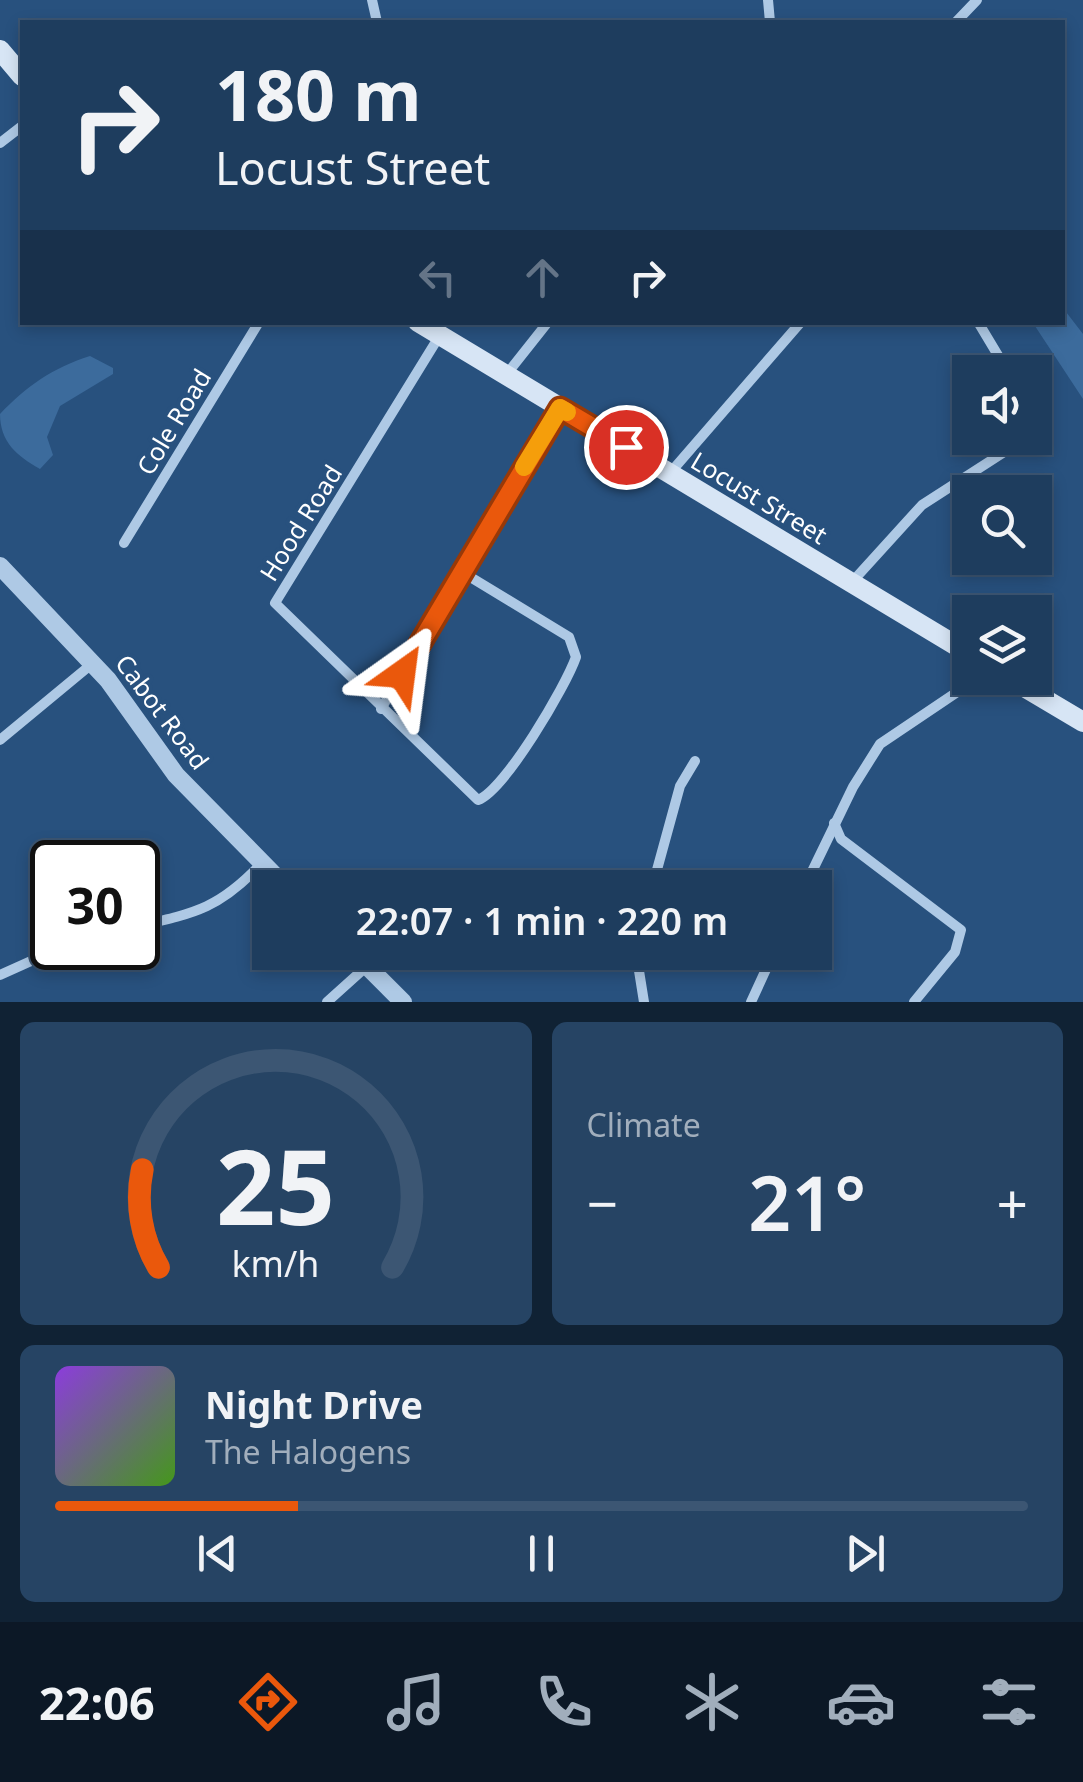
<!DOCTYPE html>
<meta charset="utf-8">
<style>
body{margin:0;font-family:"Noto Sans",sans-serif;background:#264464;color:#f1f3f6;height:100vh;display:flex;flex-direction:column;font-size:38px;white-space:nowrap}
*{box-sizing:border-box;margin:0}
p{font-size:32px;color:#a1aebc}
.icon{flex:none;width:55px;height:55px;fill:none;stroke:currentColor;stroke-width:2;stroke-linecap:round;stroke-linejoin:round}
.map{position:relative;height:1002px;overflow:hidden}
.panel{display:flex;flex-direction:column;gap:20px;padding:20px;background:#102234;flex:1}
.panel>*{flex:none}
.guide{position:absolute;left:20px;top:20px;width:1045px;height:305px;border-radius:0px;box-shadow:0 5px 15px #0003,0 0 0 2px #3c5673;background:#1e3d5e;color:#f1f3f6;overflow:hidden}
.fabs{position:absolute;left:952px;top:355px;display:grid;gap:20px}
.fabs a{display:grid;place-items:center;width:100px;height:100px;border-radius:0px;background:#1e3d5e;box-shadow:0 5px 15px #0003,0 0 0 2px #3c5673;font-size:50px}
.speed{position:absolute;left:30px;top:840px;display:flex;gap:20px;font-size:50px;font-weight:700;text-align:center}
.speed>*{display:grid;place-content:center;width:130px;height:130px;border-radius:50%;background:#1e3d5e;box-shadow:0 5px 15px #0003,0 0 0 2px #3c5673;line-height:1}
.speed .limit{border:5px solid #111;border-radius:15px;background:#fff;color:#111}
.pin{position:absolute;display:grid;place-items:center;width:85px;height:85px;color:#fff;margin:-42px;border:5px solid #fff;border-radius:50%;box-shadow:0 2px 10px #0007}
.me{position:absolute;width:110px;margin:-55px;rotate:31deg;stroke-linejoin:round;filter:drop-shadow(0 0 8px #0008)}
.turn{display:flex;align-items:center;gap:35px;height:210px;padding:0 30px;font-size:45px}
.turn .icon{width:130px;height:130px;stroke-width:2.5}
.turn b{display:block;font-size:70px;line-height:85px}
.lanes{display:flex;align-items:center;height:95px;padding:0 30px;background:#0003;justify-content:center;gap:50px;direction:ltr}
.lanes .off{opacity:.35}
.big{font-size:75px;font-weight:600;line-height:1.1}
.panel .card{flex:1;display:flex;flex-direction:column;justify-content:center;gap:15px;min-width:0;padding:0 35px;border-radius:15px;background:#264464}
.panel .dial{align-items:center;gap:0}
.dial svg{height:260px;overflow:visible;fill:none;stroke:#3c5673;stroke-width:7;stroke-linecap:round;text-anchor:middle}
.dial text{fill:#f1f3f6;stroke:none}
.song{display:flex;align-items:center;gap:30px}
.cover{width:120px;height:120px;border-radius:15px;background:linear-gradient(135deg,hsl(270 70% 55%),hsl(100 70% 35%))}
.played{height:10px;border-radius:5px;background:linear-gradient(90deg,#ea580c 25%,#3c5673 25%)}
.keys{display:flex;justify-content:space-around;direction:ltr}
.heat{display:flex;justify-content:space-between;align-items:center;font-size:55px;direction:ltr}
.panel .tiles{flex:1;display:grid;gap:20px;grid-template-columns:1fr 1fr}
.card:last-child{grid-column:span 2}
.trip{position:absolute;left:252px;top:870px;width:580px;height:100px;border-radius:0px;background:#1e3d5e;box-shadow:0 5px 15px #0003,0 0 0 2px #3c5673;font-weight:600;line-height:100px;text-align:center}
.menu{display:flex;height:160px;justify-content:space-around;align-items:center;background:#0c1826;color:#a1aebc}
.menu .icon{width:70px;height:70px}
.menu .on{color:#ea580c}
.menu b{font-size:45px;color:#f1f3f6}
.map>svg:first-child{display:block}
.green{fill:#3c6b9c}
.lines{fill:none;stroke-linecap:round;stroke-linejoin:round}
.minor{stroke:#aec9e5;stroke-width:10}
.tertiary{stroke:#aec9e5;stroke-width:18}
.secondary{stroke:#d7e5f5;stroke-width:20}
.route-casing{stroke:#983908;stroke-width:25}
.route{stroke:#ea580c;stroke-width:18}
.slow{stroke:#f59e0b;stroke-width:18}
.labels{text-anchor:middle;stroke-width:8;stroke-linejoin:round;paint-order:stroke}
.street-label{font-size:25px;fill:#fff;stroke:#28517e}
</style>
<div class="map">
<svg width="1083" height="1002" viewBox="0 0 1083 1002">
<rect width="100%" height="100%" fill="#28517e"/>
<g class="green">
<path d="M1063,308L1083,334V399L1033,323L1062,322Z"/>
<path d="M90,356L113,368V374L60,406L47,437L53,455L40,469C17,456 0,442 0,414C27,386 52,368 90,356Z"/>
</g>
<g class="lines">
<g class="minor">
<path d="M372,0L377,22"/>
<path d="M768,0L770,22"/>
<path d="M956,22L977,0"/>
<path d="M0,143L22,126"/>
<path d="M978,322L1008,372"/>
<path d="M440,335L275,603L478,800C505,790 566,686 576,657L569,637L462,572"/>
<path d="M506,375L548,322"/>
<path d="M670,473L801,322"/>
<path d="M124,543L259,322"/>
<path d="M852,582L922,505L1026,438"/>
<path d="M381,709L560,408"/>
<path d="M0,740L93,663"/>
<path d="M834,823L841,839L961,930L955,952L914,1002"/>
<path d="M652,888L680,786L695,761"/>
<path d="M804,888L853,787L880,744L978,678"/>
<path d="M138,926C196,913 220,908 262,863"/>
<path d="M636,952L644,1002"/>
<path d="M0,975L60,948"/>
<path d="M327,1002L367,966"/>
<path d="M751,1002L774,952"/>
</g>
<g class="tertiary">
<path d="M0,566L108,680L176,775L287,888"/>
<path d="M353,952L403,1002"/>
</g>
<g class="secondary">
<path d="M0,50L22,76"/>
<path d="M418,322L970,654"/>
<path d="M1009,678L1083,722"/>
</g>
</g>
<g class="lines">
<defs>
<path id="route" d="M402,674L560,408L626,447"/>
</defs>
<use href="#route" class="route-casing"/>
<use href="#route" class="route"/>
<path class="slow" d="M524,467L560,408L567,412"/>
</g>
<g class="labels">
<g class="street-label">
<text transform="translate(174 422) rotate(-59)" y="9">Cole Road</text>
<text transform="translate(759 498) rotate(31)" y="9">Locust Street</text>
<text transform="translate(301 523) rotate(-58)" y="9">Hood Road</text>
<text transform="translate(162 712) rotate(53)" y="9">Cabot Road</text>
</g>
</g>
</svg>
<div class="fabs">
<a><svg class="icon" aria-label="sound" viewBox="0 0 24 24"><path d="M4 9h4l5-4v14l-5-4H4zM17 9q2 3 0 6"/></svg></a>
<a><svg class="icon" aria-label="search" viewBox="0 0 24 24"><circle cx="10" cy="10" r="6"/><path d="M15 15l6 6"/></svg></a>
<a><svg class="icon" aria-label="layers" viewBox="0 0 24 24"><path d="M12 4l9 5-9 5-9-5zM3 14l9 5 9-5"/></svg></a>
</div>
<div class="speed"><div class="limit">30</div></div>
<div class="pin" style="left:626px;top:447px;background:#d93025"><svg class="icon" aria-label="arrive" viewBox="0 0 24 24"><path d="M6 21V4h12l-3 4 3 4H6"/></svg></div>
<svg class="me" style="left:402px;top:674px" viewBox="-20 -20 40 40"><path d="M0-17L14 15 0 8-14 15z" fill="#ea580c" stroke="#fff" stroke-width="4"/></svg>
<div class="trip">22:07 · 1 min · 220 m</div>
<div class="guide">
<div class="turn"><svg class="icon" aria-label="right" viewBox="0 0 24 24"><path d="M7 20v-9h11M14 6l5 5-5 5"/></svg><div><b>180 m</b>Locust Street</div></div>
<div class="lanes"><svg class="icon off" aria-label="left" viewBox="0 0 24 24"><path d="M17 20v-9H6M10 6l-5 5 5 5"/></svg><svg class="icon off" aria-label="ahead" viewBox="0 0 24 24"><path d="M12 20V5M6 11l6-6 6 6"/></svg><svg class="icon" aria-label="right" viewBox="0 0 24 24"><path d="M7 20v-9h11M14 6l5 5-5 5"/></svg></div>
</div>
</div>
<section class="panel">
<div class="tiles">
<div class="card dial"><svg viewBox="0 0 100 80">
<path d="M14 69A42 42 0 1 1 86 69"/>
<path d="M14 69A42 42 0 0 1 9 39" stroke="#ea580c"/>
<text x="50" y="56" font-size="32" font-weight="700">25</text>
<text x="50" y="72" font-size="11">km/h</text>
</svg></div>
<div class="card"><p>Climate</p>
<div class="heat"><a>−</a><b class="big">21°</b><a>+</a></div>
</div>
<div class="card">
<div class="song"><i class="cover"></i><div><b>Night Drive</b><p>The Halogens</p></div></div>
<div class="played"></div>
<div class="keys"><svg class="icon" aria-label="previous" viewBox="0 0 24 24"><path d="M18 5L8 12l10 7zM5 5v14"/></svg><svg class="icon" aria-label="pause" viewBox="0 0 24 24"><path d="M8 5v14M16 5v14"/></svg><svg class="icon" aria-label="next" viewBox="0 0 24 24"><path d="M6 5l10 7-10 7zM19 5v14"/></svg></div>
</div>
</div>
</section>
<nav class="menu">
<b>22:06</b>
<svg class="icon on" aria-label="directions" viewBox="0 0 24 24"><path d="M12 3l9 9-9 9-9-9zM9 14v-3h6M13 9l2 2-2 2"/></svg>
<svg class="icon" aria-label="music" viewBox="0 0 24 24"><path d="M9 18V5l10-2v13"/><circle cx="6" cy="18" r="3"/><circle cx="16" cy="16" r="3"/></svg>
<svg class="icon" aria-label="phone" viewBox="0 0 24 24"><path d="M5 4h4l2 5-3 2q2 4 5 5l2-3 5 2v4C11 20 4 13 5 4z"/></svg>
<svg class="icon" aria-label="climate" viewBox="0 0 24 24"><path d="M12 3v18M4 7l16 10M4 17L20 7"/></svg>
<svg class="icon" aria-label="car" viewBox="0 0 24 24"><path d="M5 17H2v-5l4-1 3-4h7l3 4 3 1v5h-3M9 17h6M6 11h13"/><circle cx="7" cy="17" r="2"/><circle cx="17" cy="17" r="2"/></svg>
<svg class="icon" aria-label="filters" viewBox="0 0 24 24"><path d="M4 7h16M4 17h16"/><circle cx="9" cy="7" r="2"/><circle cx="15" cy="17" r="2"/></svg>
</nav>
